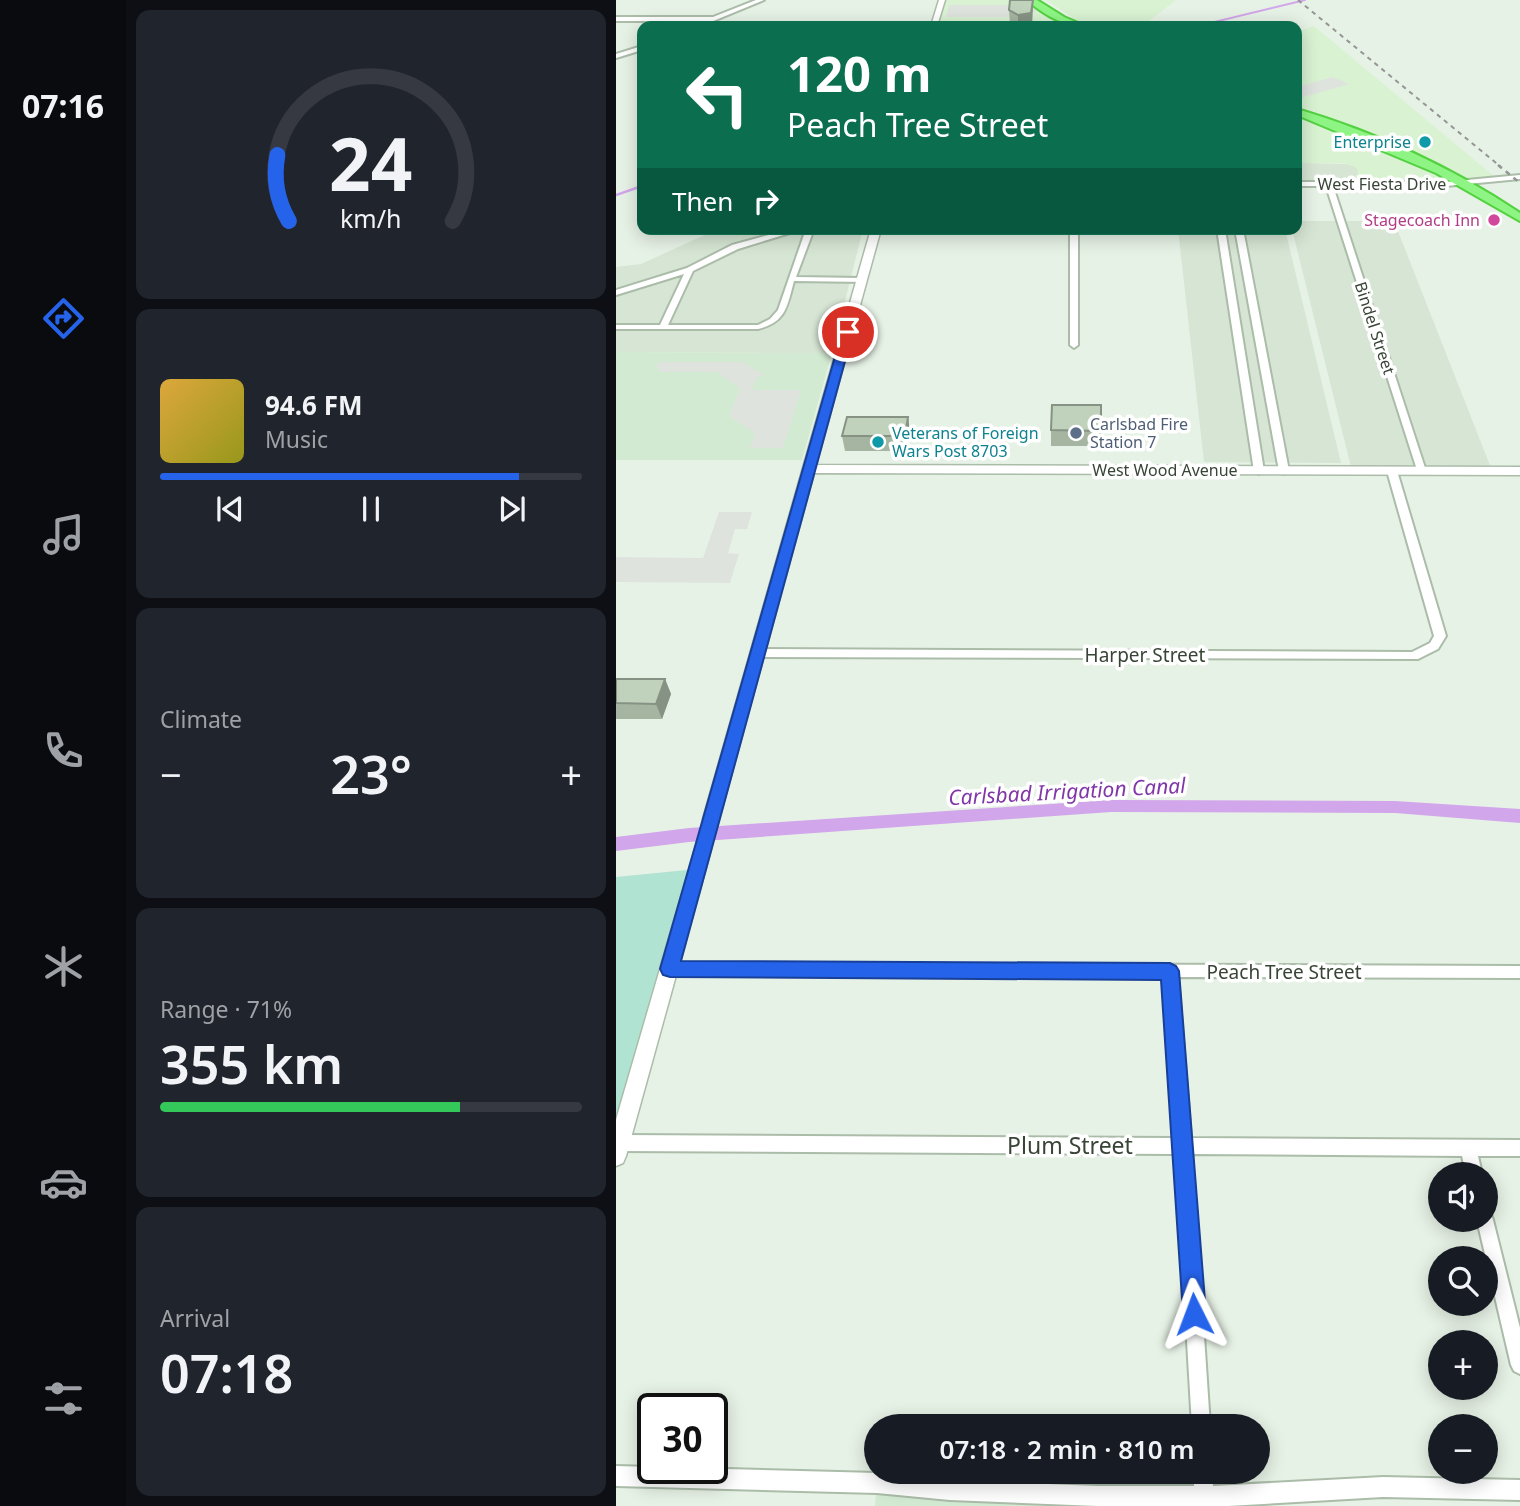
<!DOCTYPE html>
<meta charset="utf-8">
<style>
body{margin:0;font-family:"Noto Sans",sans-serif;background:#20242c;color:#f1f3f6;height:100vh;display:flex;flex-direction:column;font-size:26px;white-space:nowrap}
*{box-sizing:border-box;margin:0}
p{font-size:23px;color:#9ea1a6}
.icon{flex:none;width:38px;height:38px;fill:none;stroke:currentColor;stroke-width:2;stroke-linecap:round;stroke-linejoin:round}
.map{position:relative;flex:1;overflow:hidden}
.drawer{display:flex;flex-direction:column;gap:10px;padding:10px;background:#0d0f14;width:490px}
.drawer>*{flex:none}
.banner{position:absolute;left:21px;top:21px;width:665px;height:214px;border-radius:14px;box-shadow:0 4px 18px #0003;background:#0b6e4f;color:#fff;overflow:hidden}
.buttons{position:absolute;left:812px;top:1162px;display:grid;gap:14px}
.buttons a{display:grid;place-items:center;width:70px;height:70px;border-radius:50%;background:#171b24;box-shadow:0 4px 18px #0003;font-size:35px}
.speed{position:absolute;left:21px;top:1393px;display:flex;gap:14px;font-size:35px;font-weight:700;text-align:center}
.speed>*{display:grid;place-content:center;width:91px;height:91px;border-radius:50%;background:#171b24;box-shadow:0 4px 18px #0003;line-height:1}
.speed .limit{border:4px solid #111;border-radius:10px;background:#fff;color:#111}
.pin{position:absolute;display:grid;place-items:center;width:60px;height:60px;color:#fff;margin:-30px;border:4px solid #fff;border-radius:50%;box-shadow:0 2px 7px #0007}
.me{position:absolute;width:77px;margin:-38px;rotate:357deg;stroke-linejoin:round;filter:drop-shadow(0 0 5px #0008)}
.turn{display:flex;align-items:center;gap:24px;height:147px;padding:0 35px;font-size:32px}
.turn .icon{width:91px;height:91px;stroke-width:2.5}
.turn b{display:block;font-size:49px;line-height:60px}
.then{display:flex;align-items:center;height:66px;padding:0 35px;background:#0003;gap:14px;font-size:26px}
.big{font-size:52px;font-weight:600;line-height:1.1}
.drawer .card{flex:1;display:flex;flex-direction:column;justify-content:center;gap:10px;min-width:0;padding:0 24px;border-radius:14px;background:#20242c}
.drawer .dial{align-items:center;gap:0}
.dial svg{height:182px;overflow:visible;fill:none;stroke:#363941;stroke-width:7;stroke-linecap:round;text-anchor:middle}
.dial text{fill:#f1f3f6;stroke:none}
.song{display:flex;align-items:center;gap:21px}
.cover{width:84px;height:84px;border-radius:10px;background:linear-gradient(135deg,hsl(40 70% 55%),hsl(60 70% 35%))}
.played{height:7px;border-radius:4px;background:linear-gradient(90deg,#2563eb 85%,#363941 85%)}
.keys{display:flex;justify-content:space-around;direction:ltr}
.heat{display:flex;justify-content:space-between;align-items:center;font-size:38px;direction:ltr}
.charge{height:10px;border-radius:5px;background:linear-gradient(90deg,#34c759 71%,#363941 0)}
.trip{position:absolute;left:248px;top:1414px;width:406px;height:70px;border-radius:35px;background:#171b24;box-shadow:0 4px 18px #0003;font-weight:600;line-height:70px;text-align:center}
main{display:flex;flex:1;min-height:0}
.dock{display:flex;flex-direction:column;width:126px;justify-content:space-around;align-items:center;background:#090b0e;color:#9ea1a6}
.dock .icon{width:49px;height:49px}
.dock .current{color:#2563eb}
.dock b{font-size:32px;color:#f1f3f6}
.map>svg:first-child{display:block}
.residential{fill:#d6e5d4}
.commercial{fill:#d8f2d2}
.education{fill:#d2ead1}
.green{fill:#b1e3d3}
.parking{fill:#dfe3de}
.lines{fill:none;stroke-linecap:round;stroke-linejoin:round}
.stream-far1{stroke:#d2a6ea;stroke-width:2}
.stream{stroke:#d2a6ea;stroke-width:2.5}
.canal{fill:#d2a6ea;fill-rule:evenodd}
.minor-casing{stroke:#abbca9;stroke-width:4}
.tertiary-casing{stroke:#abbca9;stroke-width:3}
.trunk-casing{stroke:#53d140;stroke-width:4}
.minor{fill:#fff;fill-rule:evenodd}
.tertiary{fill:#fff;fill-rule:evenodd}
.trunk{fill:#8ef584;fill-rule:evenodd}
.rail-far1{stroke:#959595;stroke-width:2;stroke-dasharray:4.5 4.5;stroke-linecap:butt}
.rail{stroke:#959595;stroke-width:2.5;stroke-dasharray:5 5;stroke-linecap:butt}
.wall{fill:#a5b5a2}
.shaded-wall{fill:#869384}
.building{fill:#c0d2bc;stroke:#869384;stroke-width:2}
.route{fill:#2563eb;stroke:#184099;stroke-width:2}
.culture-dot{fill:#0f9aa8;stroke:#fff;stroke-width:2.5}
.hotel-dot{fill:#d1479c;stroke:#fff;stroke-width:2.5}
.service-dot{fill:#5c6f8a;stroke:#fff;stroke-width:2.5}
.labels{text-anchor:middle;stroke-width:7;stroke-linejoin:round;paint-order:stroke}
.far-culture-label{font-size:16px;fill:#0d838f;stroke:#fff;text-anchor:end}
.far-street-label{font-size:16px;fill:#384436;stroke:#fff}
.far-hotel-label{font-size:16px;fill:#b23c85;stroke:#fff;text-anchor:end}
.far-service-label{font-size:16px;fill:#4e5e75;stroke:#fff;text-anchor:start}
.street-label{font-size:19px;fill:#384436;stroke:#fff}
.water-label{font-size:21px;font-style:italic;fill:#8137a7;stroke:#fff}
.near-street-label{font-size:23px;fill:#384436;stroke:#fff}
</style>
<main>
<nav class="dock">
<b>07:16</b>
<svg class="icon current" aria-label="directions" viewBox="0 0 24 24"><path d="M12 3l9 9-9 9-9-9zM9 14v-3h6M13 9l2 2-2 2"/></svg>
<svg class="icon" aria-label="music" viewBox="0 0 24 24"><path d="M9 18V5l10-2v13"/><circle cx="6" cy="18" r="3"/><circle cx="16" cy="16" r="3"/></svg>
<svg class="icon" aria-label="phone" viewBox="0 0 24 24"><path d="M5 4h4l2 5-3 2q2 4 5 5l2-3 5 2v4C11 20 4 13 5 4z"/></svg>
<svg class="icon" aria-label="climate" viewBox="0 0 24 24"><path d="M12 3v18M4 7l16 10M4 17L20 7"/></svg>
<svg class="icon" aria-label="car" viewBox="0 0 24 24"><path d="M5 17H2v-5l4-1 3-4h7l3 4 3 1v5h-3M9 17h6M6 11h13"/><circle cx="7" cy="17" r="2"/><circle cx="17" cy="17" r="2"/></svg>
<svg class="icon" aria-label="filters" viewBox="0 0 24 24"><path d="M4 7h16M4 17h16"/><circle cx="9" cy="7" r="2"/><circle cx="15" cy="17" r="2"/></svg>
</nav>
<section class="drawer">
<div class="card dial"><svg viewBox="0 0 100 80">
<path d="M14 69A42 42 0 1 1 86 69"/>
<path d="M14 69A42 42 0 0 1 9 40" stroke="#2563eb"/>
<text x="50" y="56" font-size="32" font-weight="700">24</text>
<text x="50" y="72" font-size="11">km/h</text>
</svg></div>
<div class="card">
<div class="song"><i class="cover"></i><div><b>94.6 FM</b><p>Music</p></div></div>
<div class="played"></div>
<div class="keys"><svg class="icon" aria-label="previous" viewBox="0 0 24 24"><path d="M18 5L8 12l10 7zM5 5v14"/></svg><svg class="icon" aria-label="pause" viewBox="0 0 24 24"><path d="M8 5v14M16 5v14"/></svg><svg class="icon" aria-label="next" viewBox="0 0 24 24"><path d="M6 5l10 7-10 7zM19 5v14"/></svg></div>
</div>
<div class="card"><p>Climate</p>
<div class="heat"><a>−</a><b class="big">23°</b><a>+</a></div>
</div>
<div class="card"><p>Range · 71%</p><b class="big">355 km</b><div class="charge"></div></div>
<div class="card"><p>Arrival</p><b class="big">07:18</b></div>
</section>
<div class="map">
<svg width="904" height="1506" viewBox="0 0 904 1506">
<rect width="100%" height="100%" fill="#e7f2e6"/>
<g class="residential">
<path d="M681,163L733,164L741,168L743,174L725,184H681Z"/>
<path d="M681,221H778L875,468L735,467L676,229H681Z"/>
<path d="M102,229H247L216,353L0,352V267L25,264Z"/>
<path d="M562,229H669L725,463L588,462Z"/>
</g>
<g class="commercial">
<path d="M326,0H415L445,19L457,21L456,17L430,0H560L529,24L519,26H318Z"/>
<path d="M698,26L880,178L851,183L725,184L742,174L741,168L728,163H681V32Z"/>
</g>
<g class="education">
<path d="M0,352L216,353L186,460H0Z"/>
<path d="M261,1483L589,1506H259Z"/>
</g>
<path class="green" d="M81,869L0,1133V877Z"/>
<g class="parking">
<path d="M333,5H412L413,9H420L419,12H394L393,17H330Z"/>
<path d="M717,77L733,84L681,99V87Z"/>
<path d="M43,362H127L148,375L140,378L136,390H185L167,448H134L139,433L113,416L124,388L101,372H42L44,368H40Z"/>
<path d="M103,512H136L131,529H119L112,553L123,554L114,583L0,582V557L87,558Z"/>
</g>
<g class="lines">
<path class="stream-far1" d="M582,26L689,0"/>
<path class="stream" d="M0,195L26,186"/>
<path class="canal" d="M495,800L779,801L904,809V823L779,813L495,812L73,842L0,851V837L73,828Z"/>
<defs>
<g id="minor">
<path d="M140,0H148L90,24L87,22L89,21H0V17H97Z"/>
<path d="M26,46V50L0,58V54Z"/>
<path d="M904,175V179L830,186H717L810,471L808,473H802L710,186H681V182H830Z"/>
<path d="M175,229H187L122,249L77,271L52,325H142L154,319L162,310L190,229H198L180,277L246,278H249V282L178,281C171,307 170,322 142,329H0V325H44L68,274L0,295V290L71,268L116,245Z"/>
<path d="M454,229H462V345L458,348L454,345Z"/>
<path d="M601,229H609L648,471L643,474L638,471Z"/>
<path d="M619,229H627L673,471L668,474L663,471Z"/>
<path d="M776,468L781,471L830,636L822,649L802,659L143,657L137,653L143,649L796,652L814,643L818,636L771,471Z"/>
<path d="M95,814L100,815L101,819L94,849L92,853L87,854L82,853L80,849L89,819L90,815Z"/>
<path d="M54,963L904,966V978L562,977L575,1138L904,1140V1156H862L866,1174H850L846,1156L576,1154L594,1426H576L560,1154L4,1151L0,1149V1137L4,1135L559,1138L547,977L54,975L49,973L47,969L49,965Z"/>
<path d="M870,1212L875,1214L877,1220L904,1328V1374L898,1371L895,1365L861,1220H870Z"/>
<path d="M0,1466L261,1473L334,1480L482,1486H578V1472H596L597,1486L767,1477L904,1480V1500L767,1497L612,1506H482L334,1500L261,1493L0,1486Z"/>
</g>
<g id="tertiary">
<path d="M323,0H329L321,26H315Z"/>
<path d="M255,229H265L200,465L904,467V475L198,473L103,819L101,824H89L87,819Z"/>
<path d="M87,842L93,844L95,849L10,1156L7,1163L0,1166V1120L79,849L81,844Z"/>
</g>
<g id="trunk">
<path d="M411,0H421L448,17L469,26C448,27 427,14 411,0Z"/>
<path d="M681,109C759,132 837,168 904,213V221L820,173L681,115Z"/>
</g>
</defs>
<use href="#minor" class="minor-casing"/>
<use href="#tertiary" class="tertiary-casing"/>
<use href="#trunk" class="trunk-casing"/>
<use href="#minor" class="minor"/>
<use href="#tertiary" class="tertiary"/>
<use href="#trunk" class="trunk"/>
<path class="rail-far1" d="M682,0L885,167"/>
<path class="rail" d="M882,165L904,183"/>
</g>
<g class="wall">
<path d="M417,0L416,26H395L394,25L393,10Z"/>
<path d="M292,417L294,432L291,451H229L226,436Z"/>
<path d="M435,430L485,431V446H435Z"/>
<path d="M0,679H49L55,694L46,719H0Z"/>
</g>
<g class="shaded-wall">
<path d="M417,0L416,26H402V15Z"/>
<path d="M292,417L294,432L291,451L289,436Z"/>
<path d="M49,679L55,694L46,719L40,704Z"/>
</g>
<g class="building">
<path d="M394,0H417L415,13L402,15L393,10Z"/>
<path d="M436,405H485V431L435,430Z"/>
<path d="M231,417H292L289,436H226Z"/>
<path d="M0,679H49L40,704L0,703Z"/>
</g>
<path class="route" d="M232,329L237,332L65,961L554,963L560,966L563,971L590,1314L586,1322L578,1326L570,1322L567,1314L545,980L54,977L47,975L44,969L226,332Z"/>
<g class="culture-dot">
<circle cx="809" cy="142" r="7"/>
<circle cx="262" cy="442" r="7"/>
</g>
<circle class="hotel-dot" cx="878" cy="220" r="7"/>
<circle class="service-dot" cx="460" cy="433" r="7"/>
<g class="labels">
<g class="far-culture-label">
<text x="795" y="148">Enterprise</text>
<text x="276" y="439" text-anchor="start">Veterans of Foreign<tspan x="276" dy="18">Wars Post 8703</tspan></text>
</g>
<g class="far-street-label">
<text x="766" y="190">West Fiesta Drive</text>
<text transform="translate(759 328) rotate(72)" y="6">Bindel Street</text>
<text x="549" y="476">West Wood Avenue</text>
</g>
<g class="far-hotel-label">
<text x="864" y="226">Stagecoach Inn</text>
</g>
<g class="far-service-label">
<text x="474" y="430">Carlsbad Fire<tspan x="474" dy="18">Station 7</tspan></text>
</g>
<g class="street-label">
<text x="529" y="662">Harper Street</text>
<text x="668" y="979">Peach Tree Street</text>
</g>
<g class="water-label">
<text transform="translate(451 792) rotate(-3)" y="7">Carlsbad Irrigation Canal</text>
</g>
<g class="near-street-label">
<text x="454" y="1154">Plum Street</text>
</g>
</g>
</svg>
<div class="buttons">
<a><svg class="icon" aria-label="sound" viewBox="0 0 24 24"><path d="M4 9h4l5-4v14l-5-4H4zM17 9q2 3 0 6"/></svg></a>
<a><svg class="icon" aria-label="search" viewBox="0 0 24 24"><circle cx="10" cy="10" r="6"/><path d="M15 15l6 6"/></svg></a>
<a>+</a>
<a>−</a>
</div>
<div class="speed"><div class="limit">30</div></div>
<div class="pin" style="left:232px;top:332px;background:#d93025"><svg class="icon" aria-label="arrive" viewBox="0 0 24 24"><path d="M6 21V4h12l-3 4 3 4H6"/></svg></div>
<svg class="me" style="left:578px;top:1314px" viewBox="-20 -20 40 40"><path d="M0-17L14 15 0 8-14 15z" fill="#2563eb" stroke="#fff" stroke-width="4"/></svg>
<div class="trip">07:18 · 2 min · 810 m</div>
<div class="banner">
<div class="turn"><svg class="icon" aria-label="left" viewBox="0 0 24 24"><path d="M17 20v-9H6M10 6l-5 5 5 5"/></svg><div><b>120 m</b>Peach Tree Street</div></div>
<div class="then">Then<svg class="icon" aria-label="right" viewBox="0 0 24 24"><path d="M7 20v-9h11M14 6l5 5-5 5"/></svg></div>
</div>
</div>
</main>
